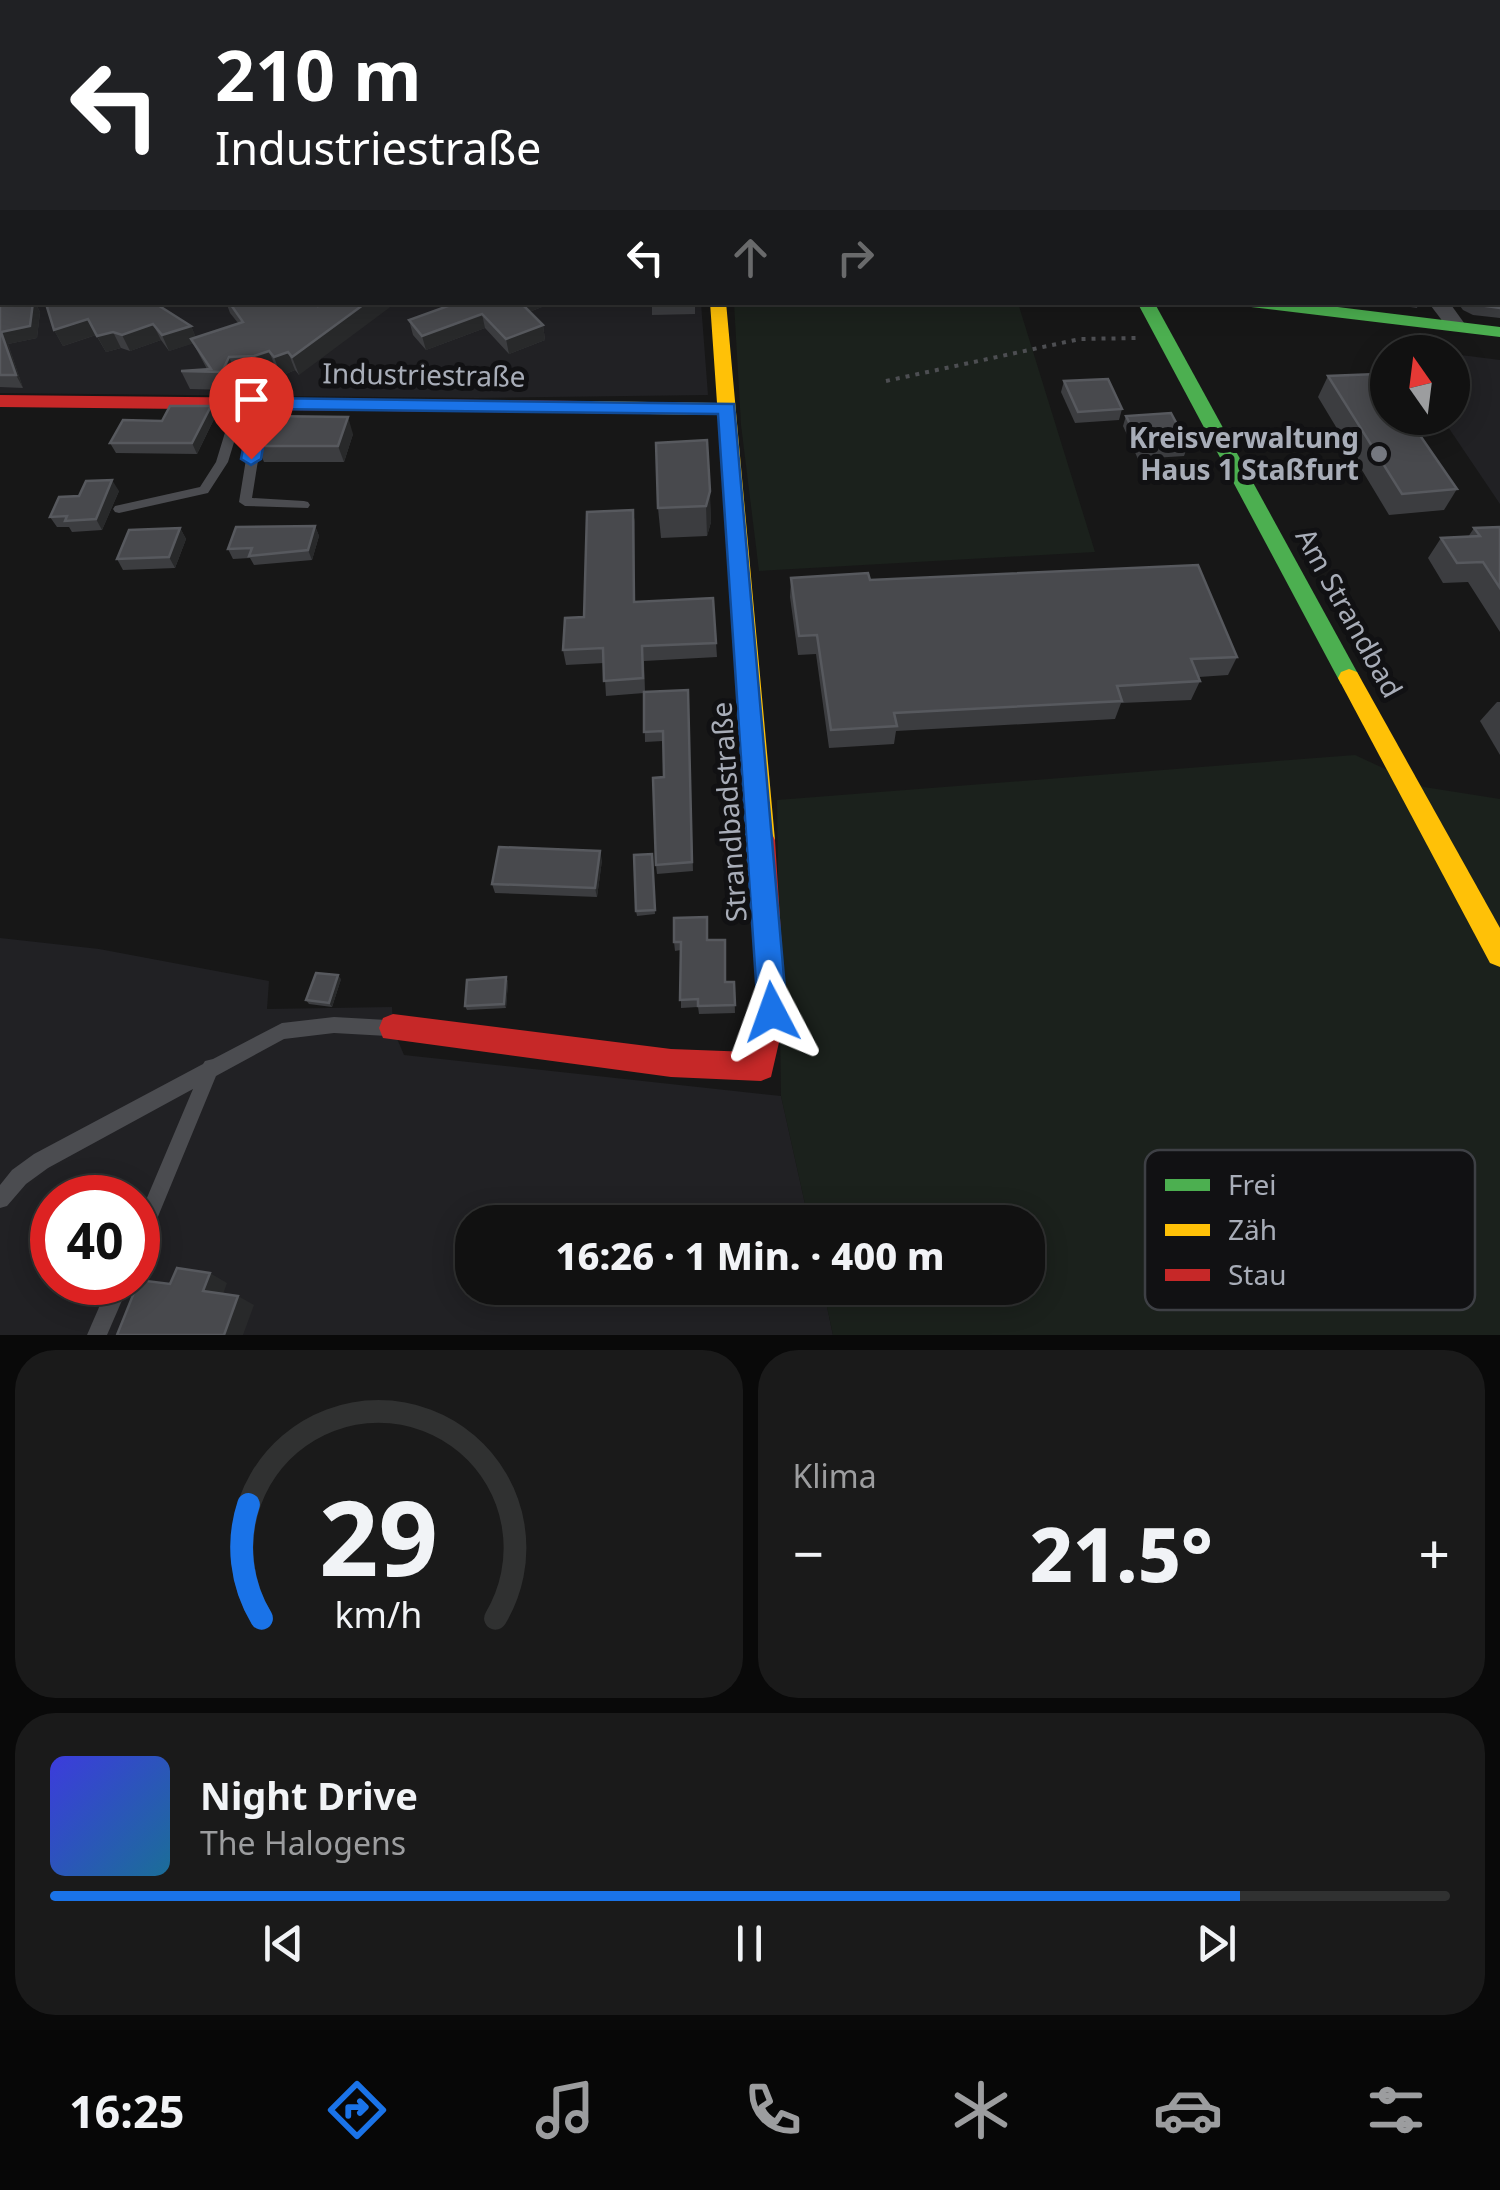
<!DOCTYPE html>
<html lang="de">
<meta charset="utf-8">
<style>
body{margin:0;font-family:"Noto Sans",sans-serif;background:#1a1a1a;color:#f1f3f6;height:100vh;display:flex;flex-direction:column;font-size:38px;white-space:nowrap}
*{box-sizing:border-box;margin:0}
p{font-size:32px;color:#9c9d9f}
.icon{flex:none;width:55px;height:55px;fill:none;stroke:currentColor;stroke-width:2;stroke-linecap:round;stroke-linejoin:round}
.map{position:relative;height:1335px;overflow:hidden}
.side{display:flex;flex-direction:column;gap:15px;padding:15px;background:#090909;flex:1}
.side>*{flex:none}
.guide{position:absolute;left:0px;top:0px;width:1500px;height:305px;box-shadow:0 5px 25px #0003,0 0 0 2px #303131;background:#202124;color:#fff;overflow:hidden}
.needle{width:65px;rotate:346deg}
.buttons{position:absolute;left:1370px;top:335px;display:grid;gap:20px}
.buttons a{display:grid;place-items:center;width:100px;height:100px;border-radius:50%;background:#111;box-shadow:0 5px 25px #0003,0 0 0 2px #303131;font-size:50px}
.speed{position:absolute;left:30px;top:1175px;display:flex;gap:20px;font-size:50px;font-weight:700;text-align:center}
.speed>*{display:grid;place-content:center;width:130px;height:130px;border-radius:50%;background:#111;box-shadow:0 5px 25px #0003,0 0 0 2px #303131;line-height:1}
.speed .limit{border:15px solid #d22;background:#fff;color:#111}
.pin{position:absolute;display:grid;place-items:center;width:85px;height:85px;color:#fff;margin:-102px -42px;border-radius:50% 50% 50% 0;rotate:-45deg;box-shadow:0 0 10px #0007}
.pin .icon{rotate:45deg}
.me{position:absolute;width:110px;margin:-55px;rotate:356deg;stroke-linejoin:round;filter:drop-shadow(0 0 8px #0008)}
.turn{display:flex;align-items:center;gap:35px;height:210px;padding:0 50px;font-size:45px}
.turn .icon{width:130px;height:130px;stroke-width:2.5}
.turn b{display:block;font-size:70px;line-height:85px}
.lanes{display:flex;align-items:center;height:95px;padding:0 50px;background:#0003;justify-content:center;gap:50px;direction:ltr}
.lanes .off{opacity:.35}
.big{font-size:75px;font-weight:800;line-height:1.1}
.side .widget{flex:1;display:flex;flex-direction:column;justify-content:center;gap:15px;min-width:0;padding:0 35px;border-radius:40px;background:#1a1a1a}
.side .dial{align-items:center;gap:0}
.dial svg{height:260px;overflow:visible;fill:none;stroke:#303131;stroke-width:7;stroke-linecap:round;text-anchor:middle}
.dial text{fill:#f1f3f6;stroke:none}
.song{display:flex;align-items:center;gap:30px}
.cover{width:120px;height:120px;border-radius:15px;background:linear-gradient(135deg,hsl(240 70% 55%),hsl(200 70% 35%))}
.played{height:10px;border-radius:5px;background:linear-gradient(90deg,#1a73e8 85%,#303131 85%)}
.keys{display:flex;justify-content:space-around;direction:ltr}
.heat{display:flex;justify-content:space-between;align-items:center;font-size:55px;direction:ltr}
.side .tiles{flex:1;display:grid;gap:15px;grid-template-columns:1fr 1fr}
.widget:last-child{grid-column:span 2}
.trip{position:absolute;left:455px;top:1205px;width:590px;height:100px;border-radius:40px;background:#111;box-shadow:0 5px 25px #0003,0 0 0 2px #303131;font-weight:800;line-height:100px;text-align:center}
.tab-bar{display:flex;height:160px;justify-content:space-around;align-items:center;background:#070707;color:#9c9d9f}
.tab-bar .icon{width:70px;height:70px}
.tab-bar .on{color:#1a73e8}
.tab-bar b{font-size:45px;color:#f1f3f6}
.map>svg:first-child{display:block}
.built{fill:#212124;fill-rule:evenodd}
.green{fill:#1b211c}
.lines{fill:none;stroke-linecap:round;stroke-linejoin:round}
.path{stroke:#4d4e52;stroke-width:4;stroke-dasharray:4 6;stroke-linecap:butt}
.lane{fill:#4b4c50;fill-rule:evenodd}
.street{fill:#4b4c50;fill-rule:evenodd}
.fast{fill:#4caf50;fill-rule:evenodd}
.slow{fill:#ffc107;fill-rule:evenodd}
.jam{fill:#c62828;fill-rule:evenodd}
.wall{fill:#3c3d40}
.shaded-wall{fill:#28292a}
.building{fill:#48494d;stroke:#57595e;stroke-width:2.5}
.route{fill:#1a73e8;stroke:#114b97;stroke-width:2.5}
.poi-dot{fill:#757880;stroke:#111113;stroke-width:4}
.labels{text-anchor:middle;stroke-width:10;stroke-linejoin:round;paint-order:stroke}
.street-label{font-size:28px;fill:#a8adb8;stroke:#111113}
.poi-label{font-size:28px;font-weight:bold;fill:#a8adb8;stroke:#111113;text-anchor:end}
.key{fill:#111113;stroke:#3e4045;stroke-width:2.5}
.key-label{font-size:28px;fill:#a8adb8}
</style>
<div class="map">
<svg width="1500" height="1335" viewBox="0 0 1500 1335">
<rect width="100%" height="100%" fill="#171717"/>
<g class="built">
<path d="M0,169L2,302L701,303L708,395L477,398L0,393Z"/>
<path d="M1453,354L1500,360V504L1442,418H1452Z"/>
<path d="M0,938L99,949L269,981L267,1009L392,1007L393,1029L404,1055L781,1096L809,1222H472V1288H823L833,1335H0ZM52,1198H138V1282H52Z"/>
</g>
<g class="green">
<path d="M587,0H1035L1037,2H588Z"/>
<path d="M734,303H1018L1095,552L759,571L741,425Z"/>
<path d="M1355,755L1424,787L1500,799V1335H833L823,1288H1028V1222H809L781,1096L777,800Z"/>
</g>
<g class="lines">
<path class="path" d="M886,381L1080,339L1137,338"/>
<g class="lane">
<rect x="0" y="108" width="2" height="5"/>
<path d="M240,399L246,403L228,462L208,493L119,513L115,512L113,509L115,506L200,487L216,462L234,403Z"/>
<path d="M261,400L267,404L252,498L304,501L308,502L310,505L308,508L245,506L239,502L255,404Z"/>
<path d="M334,1017L387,1020L393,1022L396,1028L393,1034L387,1036L334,1033L284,1039L216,1076L145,1248L138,1250V1219L193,1089L48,1168L26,1184L7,1206L0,1208V1185L12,1170L34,1154L203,1064L205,1061L213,1059L282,1023Z"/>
<path d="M110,1282H130L107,1335H87Z"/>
</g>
<g class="street">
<path d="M1198,0H1213L1214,2H1200Z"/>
<path d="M1428,302H1449L1467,327L1464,331H1450Z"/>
</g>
<g class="fast">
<path d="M558,0H570L572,2H560Z"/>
<rect x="0" y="156" width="2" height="8"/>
<path d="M1137,302H1154L1357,672L1360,678L1357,684H1341Z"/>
<path d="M1243,302H1297L1500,327V337L1251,307Z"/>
</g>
<g class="slow">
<path d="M710,302H726L775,840L771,848L762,851L753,848L749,840L718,415L580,413L571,407L580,401L717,403Z"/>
<path d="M1349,669L1357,672L1500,928V967L1490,963L1338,678L1341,672Z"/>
</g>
<g class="jam">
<path d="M0,395L580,401L589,407L580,413L0,407Z"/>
<path d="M762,829L771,832L775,840L786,1012L771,1077L761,1081L671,1077L383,1038L379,1028L383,1018L393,1014L671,1049L750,1052L758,1012L749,840L753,832Z"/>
</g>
</g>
<g class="wall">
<path d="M0,0H200L199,2H2V37L0,40Z"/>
<path d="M260,0H296L295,2H261Z"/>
<path d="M1099,0H1203L1205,2H1101Z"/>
<path d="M1498,87L1500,116V162L1498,160Z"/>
<path d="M1500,242V318L1473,315L1463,310L1457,302H1498Z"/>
<path d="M0,245L2,302H35L40,312L37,338L8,344L23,388L0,387Z"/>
<path d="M226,302H315L299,375L295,370L281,376L276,369L261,375H237L230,390L190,389L181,371L207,369L193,343L169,351L161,340L130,351L121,348L106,352L96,335L63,346L54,330L191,326L196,338L238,323L230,313Z"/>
<path d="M555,302L529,312L543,325L545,340L509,354L485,328L426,350L413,335L409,320Z"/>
<path d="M652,302H695V314L652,315Z"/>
<path d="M1376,302H1419L1417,308Z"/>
<path d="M1328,376L1457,489L1444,510L1389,515L1318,397Z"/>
<path d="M1064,381L1122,409L1119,420L1075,423L1061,392Z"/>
<path d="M211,406L215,417L197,454L116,453L110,443Z"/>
<path d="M1126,416L1188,445L1184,456L1138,459L1123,426Z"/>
<path d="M353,434L344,462H264L257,446Z"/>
<path d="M707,440L711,522L707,536L661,538L658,508Z"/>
<path d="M119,491L102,530L72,532L69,527H57L50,517L79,496Z"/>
<path d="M633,510L635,525V602L713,598L717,657L644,661L645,692L688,690L693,871L657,874L656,865L664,777L663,741L645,742L644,693L606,696L604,663L566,665L563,650L584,617Z"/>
<path d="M315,526L319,536L312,560L254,565L250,558L233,559L228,549Z"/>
<path d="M1500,527V632L1468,582L1443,583L1428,558L1441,538L1468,537L1474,528Z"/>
<path d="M180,528L186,539L175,568L123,570L117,559Z"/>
<path d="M791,578L870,580L1237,657L1228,675L1199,677L1200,681L1191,700L1121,703L1115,719L896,731L894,744L829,748L816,654L798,655L790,597Z"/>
<path d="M1497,702H1500V755L1480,721Z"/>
<path d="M652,854L655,914L637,916L636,911Z"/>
<path d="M602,860L597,897L495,893L492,884Z"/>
<path d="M708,940L726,982H734L735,1013L699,1014L698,1007L681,1008V950L675,951L674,942Z"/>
<path d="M506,977L508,982L506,1008L467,1010L465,1006Z"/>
<path d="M341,979L332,1007L309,1004L306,1000Z"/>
</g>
<g class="shaded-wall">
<path d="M2,22V37L0,40V25Z"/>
<path d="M0,43L2,48V66L0,69Z"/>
<path d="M26,302H35L40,312L37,338L8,344L23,388L16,375L1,332Z"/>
<path d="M367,302H397L299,375L292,357Z"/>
<path d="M518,302H555L521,315Z"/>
<path d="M482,314L485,328L426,350L422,336Z"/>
<path d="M88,319L96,335L63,346L54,330Z"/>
<path d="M153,324L161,340L130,351L122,335Z"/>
<path d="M543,325L545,340L509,354L506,339Z"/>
<path d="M191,326L198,342L169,351L162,335Z"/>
<path d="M113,332L121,348L106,352L97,336Z"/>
<path d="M269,351L276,369L261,375L254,356Z"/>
<path d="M288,352L295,370L281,376L274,357Z"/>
<path d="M229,357L237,375L230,390L222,372Z"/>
<path d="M211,406L215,417L197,454L192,443Z"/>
<path d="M348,417L353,434L344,462L338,446Z"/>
<path d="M112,480L119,491L102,530L96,519Z"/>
<path d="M710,491L711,522L707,536L706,506Z"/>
<path d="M633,510L635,525V617L634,602Z"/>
<path d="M315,526L319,536L312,560L308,550Z"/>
<path d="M180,528L186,539L175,568L169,557Z"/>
<path d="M600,851L602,860L597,897L595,888Z"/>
<path d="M338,975L341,979L332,1007L329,1003Z"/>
<path d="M506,977L508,982L506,1008L504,1004Z"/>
<path d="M210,1273L227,1283L221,1300L203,1291Z"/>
<path d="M238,1296L254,1305L243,1335H224Z"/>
</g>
<g class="building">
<path d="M0,0H20L18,2H2V22L0,25Z"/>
<path d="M123,0H191L189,2H122Z"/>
<path d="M1115,0H1203L1205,2H1117Z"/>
<path d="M1498,87H1500V148L1498,146Z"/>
<path d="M1498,239L1500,242V308L1479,305L1473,302H1498Z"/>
<path d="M0,245H2V302H33L30,326L1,332L16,375H0Z"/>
<path d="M55,302H153L191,326L162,335L153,324L122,335L113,332L97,336L88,319L54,330L47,307Z"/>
<path d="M229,302H315L318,306L323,302H367L292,357L288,352L274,357L269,351L254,356L229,357L222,372L181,371L211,369L191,339L243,322Z"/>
<path d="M459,302H520L543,325L506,339L482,314L422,336L409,320Z"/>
<path d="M652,302H695V303L652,305Z"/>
<path d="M1377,374L1388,388V418H1408L1457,489L1402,494L1328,376Z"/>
<path d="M1108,379L1122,409L1078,412L1064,381Z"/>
<path d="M170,406H211L192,443H110L123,420L162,421Z"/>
<path d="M1171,413L1188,445L1142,448L1126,416Z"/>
<path d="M264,416L348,417L338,446H257Z"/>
<path d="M707,440L710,491L706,506L658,508L656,443Z"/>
<path d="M112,480L96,519L65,521L67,516L50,517L59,497L79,496L86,481Z"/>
<path d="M633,510L634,602L713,598L716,643L642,646L643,678L604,681L603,648L563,650L565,618L584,617L587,512Z"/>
<path d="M315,526L308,550L249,556L252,548L228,549L236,527Z"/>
<path d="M1500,527V588L1483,562L1457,563L1441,538L1480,536L1474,528Z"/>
<path d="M180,528L169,557L117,559L129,530Z"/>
<path d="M1198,565L1237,657L1191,659L1200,681L1117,686L1122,701L894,713L897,726L831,730L817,635L799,636L791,578L868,573L870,580Z"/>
<path d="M688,690L692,862L656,865L653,778L664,777L663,731L644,732V692Z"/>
<path d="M499,847L600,851L595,888L492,884Z"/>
<path d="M652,854L655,910L636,911L634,855Z"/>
<path d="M707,917V940H725V982H734L735,1005L698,1006V999L680,1000L681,942H674V918Z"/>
<path d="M316,973L338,975L329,1003L306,1000Z"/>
<path d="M506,977L504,1004L465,1006L467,980Z"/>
<path d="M177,1268L210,1273L203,1291L238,1296L224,1335H117L139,1280L170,1284Z"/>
</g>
<path class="route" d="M262,398L734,404L787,1012L783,1022L772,1026L762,1022L758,1012L718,414L270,409L261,459L251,465L241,459L252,404Z"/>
<circle class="poi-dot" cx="1379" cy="454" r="10"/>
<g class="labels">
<g class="street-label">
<text transform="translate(424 375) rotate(1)" y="10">Industriestraße</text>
<text transform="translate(1349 613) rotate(61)" y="10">Am Strandbad</text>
<text transform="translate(729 812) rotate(-94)" y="10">Strandbadstraße</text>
</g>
<g class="poi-label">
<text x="1359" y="448">Kreisverwaltung<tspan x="1359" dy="32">Haus 1 Staßfurt</tspan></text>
</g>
</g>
<rect x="1145" y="1150" width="330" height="160" rx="15" class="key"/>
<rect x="1165" y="1179" width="45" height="12" fill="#4caf50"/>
<rect x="1165" y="1224" width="45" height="12" fill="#ffc107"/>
<rect x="1165" y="1269" width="45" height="12" fill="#c62828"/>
<g class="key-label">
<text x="1228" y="1195">Frei</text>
<text x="1228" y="1240">Zäh</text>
<text x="1228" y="1285">Stau</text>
</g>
</svg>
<div class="buttons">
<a><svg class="needle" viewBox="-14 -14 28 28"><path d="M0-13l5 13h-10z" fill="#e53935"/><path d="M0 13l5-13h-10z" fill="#9c9d9f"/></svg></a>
</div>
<div class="speed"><div class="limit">40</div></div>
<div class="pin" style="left:251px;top:459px;background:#d93025"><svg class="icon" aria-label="arrive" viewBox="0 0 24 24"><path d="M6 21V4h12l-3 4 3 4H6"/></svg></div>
<svg class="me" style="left:772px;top:1012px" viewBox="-20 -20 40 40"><path d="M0-17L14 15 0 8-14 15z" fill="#1a73e8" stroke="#fff" stroke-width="4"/></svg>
<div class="trip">16:26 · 1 Min. · 400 m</div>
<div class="guide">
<div class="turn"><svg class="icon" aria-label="left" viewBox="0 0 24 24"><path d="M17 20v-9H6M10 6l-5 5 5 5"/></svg><div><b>210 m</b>Industriestraße</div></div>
<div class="lanes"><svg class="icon" aria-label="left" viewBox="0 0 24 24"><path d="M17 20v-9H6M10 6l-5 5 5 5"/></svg><svg class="icon off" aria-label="ahead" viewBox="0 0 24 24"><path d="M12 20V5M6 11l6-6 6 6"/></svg><svg class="icon off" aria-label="right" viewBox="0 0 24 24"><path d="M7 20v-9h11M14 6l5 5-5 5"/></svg></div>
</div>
</div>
<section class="side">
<div class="tiles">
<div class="widget dial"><svg viewBox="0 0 100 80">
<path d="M14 69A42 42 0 1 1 86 69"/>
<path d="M14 69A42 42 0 0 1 10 34" stroke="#1a73e8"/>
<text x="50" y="56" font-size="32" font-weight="700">29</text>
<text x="50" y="72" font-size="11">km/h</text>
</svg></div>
<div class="widget"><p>Klima</p>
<div class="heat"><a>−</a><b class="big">21.5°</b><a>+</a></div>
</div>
<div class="widget">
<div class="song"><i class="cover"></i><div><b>Night Drive</b><p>The Halogens</p></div></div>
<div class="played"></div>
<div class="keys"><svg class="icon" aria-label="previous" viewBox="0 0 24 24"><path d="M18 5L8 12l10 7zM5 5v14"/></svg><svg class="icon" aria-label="pause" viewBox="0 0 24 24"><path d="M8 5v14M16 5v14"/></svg><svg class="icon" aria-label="next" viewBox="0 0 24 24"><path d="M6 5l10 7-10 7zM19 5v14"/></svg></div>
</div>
</div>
</section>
<nav class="tab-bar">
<b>16:25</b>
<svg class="icon on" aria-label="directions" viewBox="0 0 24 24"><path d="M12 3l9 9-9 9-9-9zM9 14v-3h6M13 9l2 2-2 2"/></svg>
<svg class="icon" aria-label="music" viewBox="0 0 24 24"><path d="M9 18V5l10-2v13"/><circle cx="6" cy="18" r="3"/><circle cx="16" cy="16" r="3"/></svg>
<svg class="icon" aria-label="phone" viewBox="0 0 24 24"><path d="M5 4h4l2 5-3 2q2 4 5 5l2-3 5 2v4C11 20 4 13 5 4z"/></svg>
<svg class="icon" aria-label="climate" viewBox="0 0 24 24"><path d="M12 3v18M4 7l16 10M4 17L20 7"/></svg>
<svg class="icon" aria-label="car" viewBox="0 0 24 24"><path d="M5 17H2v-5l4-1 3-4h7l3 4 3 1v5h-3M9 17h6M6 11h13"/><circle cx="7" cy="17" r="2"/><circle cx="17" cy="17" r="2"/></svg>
<svg class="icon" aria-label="filters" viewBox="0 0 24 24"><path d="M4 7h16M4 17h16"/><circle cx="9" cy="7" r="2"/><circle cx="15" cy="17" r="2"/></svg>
</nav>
